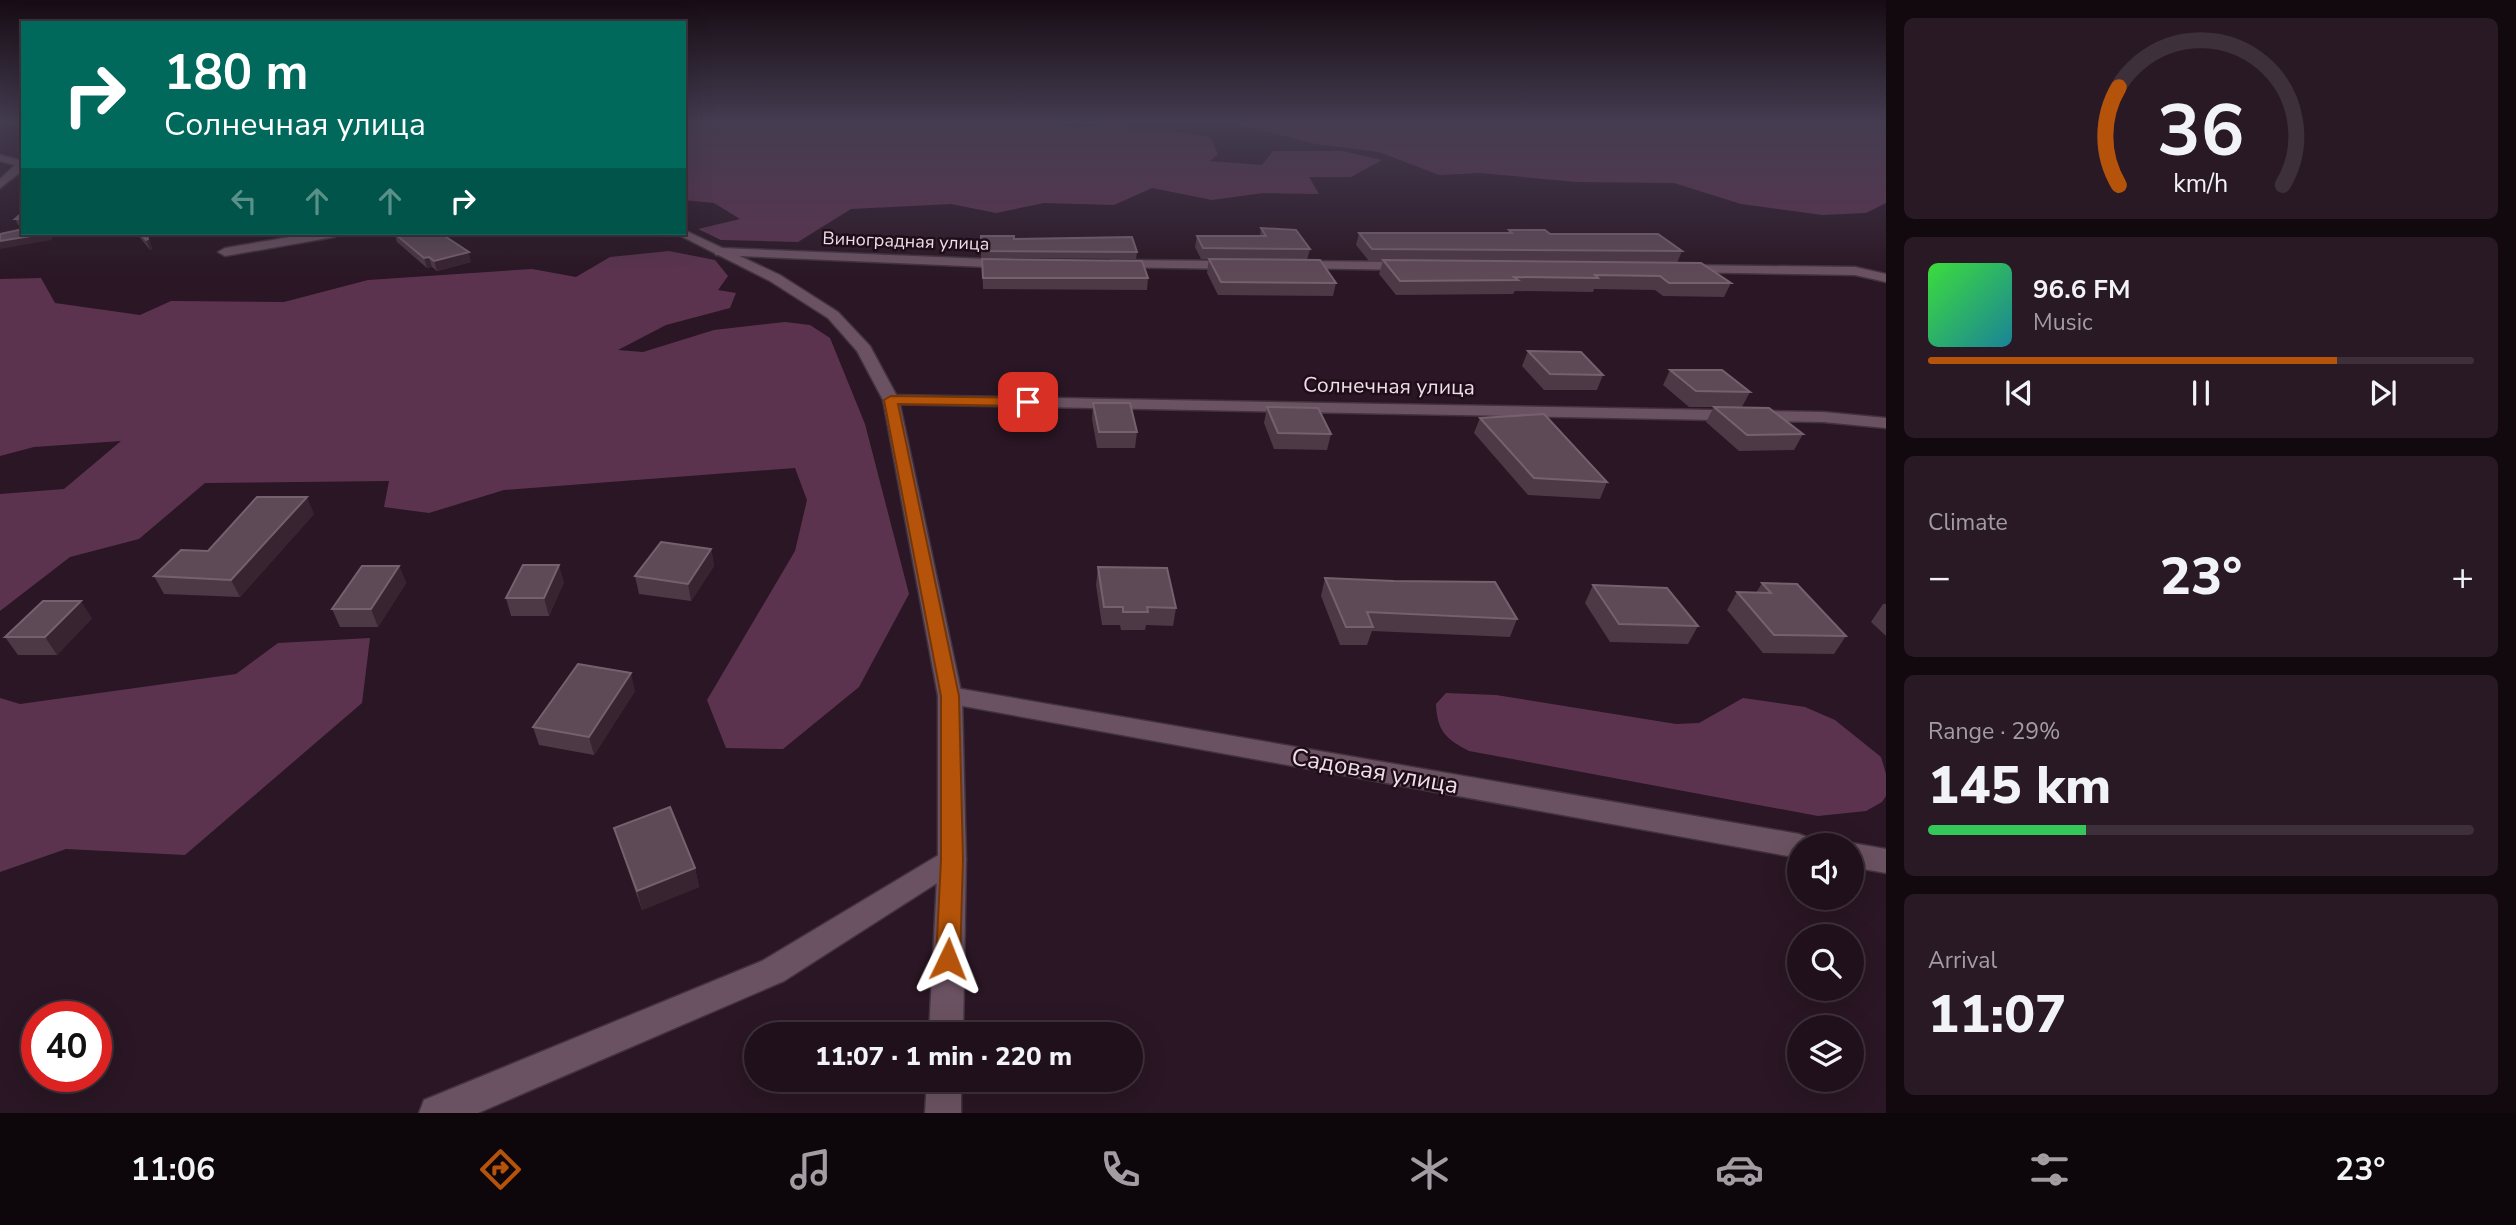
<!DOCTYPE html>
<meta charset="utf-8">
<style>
body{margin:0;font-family:"Nunito Sans",sans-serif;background:#281924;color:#f1f3f6;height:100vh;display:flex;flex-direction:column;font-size:26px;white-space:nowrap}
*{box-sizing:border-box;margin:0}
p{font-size:23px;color:#a29da3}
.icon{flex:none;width:38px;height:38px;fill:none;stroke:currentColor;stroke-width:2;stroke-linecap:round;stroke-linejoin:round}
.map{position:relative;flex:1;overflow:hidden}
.drawer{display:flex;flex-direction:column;gap:18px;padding:18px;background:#12090f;width:630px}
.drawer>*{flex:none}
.top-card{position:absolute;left:21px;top:21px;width:665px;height:214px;border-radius:0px;box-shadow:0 7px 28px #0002,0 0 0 2px #3d303a;background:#00695c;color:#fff;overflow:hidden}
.buttons{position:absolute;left:1787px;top:833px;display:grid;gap:14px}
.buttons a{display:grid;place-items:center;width:77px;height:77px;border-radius:50%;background:#20101b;box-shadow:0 7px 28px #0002,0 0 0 2px #3d303a;font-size:35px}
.speed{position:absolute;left:21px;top:1001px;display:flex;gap:14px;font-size:35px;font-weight:700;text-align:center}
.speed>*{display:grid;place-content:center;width:91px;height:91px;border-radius:50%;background:#20101b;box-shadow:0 7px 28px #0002,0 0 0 2px #3d303a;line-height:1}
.speed .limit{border:10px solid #d22;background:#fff;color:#111}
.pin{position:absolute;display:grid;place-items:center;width:60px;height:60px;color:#fff;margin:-30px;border-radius:14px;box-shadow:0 4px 10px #0006}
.me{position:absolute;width:77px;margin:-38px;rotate:2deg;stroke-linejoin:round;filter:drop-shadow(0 0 5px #0008)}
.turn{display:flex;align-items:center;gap:24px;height:147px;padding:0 28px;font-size:32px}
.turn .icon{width:91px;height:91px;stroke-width:2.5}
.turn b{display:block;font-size:49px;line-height:60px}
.lanes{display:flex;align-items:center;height:66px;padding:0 28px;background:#0003;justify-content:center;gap:35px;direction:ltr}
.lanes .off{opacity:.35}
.big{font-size:52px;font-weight:800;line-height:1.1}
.drawer .card{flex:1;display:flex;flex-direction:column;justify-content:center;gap:10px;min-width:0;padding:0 24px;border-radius:10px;background:#281924}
.drawer .dial{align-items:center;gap:0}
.dial svg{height:182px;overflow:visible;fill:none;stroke:#3d303a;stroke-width:7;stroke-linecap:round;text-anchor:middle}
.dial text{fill:#f1f3f6;stroke:none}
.song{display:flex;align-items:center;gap:21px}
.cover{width:84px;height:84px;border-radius:10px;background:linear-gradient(135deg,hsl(120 70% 55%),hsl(190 70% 35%))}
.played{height:7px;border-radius:4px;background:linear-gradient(90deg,#b45309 75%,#3d303a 75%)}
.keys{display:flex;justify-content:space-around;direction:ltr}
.heat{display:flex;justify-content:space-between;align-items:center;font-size:38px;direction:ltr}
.charge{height:10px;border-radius:5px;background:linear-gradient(90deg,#34c759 29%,#3d303a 0)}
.trip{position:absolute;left:744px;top:1022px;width:399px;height:70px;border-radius:35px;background:#20101b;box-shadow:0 7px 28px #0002,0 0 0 2px #3d303a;font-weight:800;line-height:70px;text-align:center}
.dock{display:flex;height:112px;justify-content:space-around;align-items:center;background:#0d060b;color:#a29da3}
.dock .icon{width:49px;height:49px}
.dock .current{color:#b45309}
.dock b{font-size:32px;color:#f1f3f6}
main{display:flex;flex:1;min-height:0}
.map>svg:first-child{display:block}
.green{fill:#5c334f}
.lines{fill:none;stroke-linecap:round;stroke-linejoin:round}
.minor-casing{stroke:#42333d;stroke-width:3}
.tertiary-casing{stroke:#42333d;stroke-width:3}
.minor{fill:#6b5262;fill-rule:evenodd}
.tertiary{fill:#6b5262;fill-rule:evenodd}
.wall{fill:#4d3846}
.shaded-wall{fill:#382331}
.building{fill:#5e4957;stroke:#75616e;stroke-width:2}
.route{fill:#b45309;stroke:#753606;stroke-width:2}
.labels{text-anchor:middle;stroke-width:5;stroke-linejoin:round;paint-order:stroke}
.far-street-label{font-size:18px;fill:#eddee7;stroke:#200d1a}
.street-label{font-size:21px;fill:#eddee7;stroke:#200d1a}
.near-street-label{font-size:24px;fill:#eddee7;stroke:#200d1a}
</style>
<main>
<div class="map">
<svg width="1886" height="1113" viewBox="0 0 1886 1113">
<rect width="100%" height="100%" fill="#2a1624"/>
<g class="green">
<path d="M684,122H1040L1077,128L1121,122L1135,130H1166L1210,137L1218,154L1210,161L1262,165L1273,151H1343L1382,160L1351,177H1309L1319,194L1263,193L1212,200L1152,188L1114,205L1044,203L996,213L951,204L851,209L798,242L721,240L698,229L740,219L714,203L684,200Z"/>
<path d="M1228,122H1886V203L1866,213L1822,215L1741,204L1674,183L1576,182L1480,173L1439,175L1379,152L1315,144Z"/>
<path d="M669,251L715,260L728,276L718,290L736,293L730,308L666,325L618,350L643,352L714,330L785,322L810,325L830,338L865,424L909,594L859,687L783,749L726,748L707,700L795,551L807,500L795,468L504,490L429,513L384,507L389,481L205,483L139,539L70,557L0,611V494L64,489L121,441L34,447L0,456V279L41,278L55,303L140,315L171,301L284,302L368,280L532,269L576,277L610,257Z"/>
<path d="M370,638L362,703L185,855L66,849L0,872V698L20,704L236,674L278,643Z"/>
<path d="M1446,693L1496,695L1676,724L1699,723L1743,698L1805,707L1835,720L1881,757L1886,774V796L1882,802L1866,811L1818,816L1469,751C1446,739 1437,731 1436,704Z"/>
</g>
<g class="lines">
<defs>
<g id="minor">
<path d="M0,155L23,161V170L0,188V179L15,165L0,161Z"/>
<path d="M314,233H340L334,237L225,256L218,252L225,248Z"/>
<path d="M721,248L1010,260L1017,264L1010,268L716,255L714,252Z"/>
<path d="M1115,260L1237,261L1244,265L1237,269L1110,267V261Z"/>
<path d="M1297,261L1409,262L1416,266L1409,270L1292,268L1290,265Z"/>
<path d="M1682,265L1855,267L1886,274V282L1855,275L1677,272L1675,269Z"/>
<path d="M891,395L1823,412L1886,418V428L1823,422L885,404L883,400L885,396Z"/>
<path d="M950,687L1799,834L1809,838L1813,845H1799V858L941,702L938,696L941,690Z"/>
<path d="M1852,843L1886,849V873L1852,867V845H1846Z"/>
<path d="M952,847L962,851L966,859L962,867L784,981L478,1113H419L424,1100L762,961Z"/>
</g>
<g id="tertiary">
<path d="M684,230L780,275L838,312L870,346L899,400L962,696L966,859L963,1034H929L938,859V696L883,400L857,351L828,318L770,281L675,233H684Z"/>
<path d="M927,1080H961V1113H925Z"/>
</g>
</defs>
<use href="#minor" class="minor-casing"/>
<use href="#tertiary" class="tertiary-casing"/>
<use href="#minor" class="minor"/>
<use href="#tertiary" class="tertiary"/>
</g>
<g class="wall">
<path d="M23,212V225H18L15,219Z"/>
<path d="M1261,228L1310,249L1307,260L1336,283L1333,296L1218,295L1207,273L1209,259H1201L1195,247L1197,236H1260Z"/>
<path d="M1509,230L1682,251L1677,263L1731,283L1724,297L1663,296L1655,290L1594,289L1593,292L1515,291L1513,294L1396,295L1379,274L1383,261H1369L1356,245L1359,233H1508Z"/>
<path d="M136,233H147L152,249L150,250Z"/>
<path d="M394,233L471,262L437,271L432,267L427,268L397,242Z"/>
<path d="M981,236L1137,252L1136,259L981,258Z"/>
<path d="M982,259L1148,278L1147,290L983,289Z"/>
<path d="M1528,351L1603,375L1597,390H1544L1522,366Z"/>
<path d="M1670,370L1750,392L1742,407L1803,434L1794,450L1739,451L1706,422L1714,407H1689L1663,385Z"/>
<path d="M1093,403L1137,432L1135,448H1097L1092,419Z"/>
<path d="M1267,407L1331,434L1327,450L1274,449L1264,423Z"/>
<path d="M1480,418L1607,482L1600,499L1528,495L1474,433Z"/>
<path d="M314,514L240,597L164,594L154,576L208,551Z"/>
<path d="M711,549L714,566L691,601L639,594L635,576Z"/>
<path d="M399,566L406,583L378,627H340L332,609Z"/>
<path d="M1098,567L1176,608L1173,626L1146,625L1145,630H1121L1120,625H1102L1096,585Z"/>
<path d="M1325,578L1517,619L1510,637L1372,631L1367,645H1340L1321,596Z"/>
<path d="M564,582L549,616H511L506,598Z"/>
<path d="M1762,583L1846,636L1834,654L1763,653L1727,610L1737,592L1756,593Z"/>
<path d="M1593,585L1698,626L1688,644L1610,642L1585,603Z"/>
<path d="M1883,604H1886V636L1871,622Z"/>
<path d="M92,618L57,655H18L5,637Z"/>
<path d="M635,691L594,755L539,745L533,727Z"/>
<path d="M614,828L695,868L699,887L642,910L620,847Z"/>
</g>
<g class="shaded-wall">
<path d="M49,233H52V240L0,249V241Z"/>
<path d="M146,233H147L152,249L150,250L146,240Z"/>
<path d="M469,252L471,262L437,271L434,261Z"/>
<path d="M429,257L432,267L427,268L424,258Z"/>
<path d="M307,497L314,514L240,597L231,580Z"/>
<path d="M711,549L714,566L691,601L688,584Z"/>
<path d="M559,565L564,582L549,616L544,598Z"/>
<path d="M399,566L406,583L378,627L371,609Z"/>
<path d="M81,601L92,618L57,655L45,637Z"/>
<path d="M631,673L635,691L594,755L589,737Z"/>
<path d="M695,868L699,887L642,910L637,891Z"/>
</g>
<g class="building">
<path d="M23,212V222L21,219H15Z"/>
<path d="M1261,228L1296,230L1310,249L1203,248L1197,236H1266Z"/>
<path d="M23,229V233H49L0,241V234Z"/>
<path d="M1509,230H1545L1550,234H1658L1682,251L1372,249L1359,233H1512Z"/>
<path d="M140,233H146L148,239L146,240Z"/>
<path d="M394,233H440L469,252L434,261L429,257L424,258Z"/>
<path d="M981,236H1014V239L1132,237L1137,252L981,251Z"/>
<path d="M982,259L1142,261L1148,278H983Z"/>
<path d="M1209,259L1320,260L1336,283L1221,282Z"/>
<path d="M1383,260L1701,263L1731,283H1669L1660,276L1595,275L1598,278L1514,277L1518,280L1400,281Z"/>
<path d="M1528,351L1581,352L1603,375L1550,374Z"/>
<path d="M1670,370H1722L1750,392L1696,391Z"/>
<path d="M1093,403H1130L1137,432H1099Z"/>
<path d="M1267,407L1318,408L1331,434L1278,433Z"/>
<path d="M1714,407L1769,408L1803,434L1747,435Z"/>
<path d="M1544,414L1607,482L1534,478L1480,418Z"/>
<path d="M257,497H307L231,580L154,576L181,550L208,551Z"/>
<path d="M661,542L711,549L688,584L635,576Z"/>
<path d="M523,565H559L544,598H506Z"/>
<path d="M362,566H399L371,609H332Z"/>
<path d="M1098,567L1167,568L1176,608L1147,607L1148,612H1123V607H1104Z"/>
<path d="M1325,578L1394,581L1495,582L1517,619L1367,612L1373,627H1346Z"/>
<path d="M1762,583L1797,584L1846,636L1774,635L1737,592L1771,593Z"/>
<path d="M1593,585L1667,588L1698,626L1619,624Z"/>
<path d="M43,601H81L45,637H5Z"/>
<path d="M578,664L631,673L589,737L533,727Z"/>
<path d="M670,807L695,868L637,891L614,828Z"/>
</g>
<linearGradient id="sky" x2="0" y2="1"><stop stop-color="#170c14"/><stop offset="0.44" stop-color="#443c50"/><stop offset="1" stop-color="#443c50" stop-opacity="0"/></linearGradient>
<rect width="1886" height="278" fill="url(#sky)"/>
<path class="route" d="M891,396L1028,398L1034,402L1028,406L898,404L959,696L963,859L960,959L957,967L948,970L940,967L936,959L941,859V696L884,400Z"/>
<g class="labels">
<g class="far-street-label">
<text transform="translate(906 241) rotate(2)" y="6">Виноградная улица</text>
</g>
<g class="street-label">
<text transform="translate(1389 386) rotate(1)" y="7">Солнечная улица</text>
</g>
<g class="near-street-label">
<text transform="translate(1375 771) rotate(10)" y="8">Садовая улица</text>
</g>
</g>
</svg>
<div class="buttons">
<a><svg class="icon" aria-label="sound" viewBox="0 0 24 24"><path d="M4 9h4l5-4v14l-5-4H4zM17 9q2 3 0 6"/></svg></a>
<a><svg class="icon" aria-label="search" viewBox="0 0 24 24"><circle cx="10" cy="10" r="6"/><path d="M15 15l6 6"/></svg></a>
<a><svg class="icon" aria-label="layers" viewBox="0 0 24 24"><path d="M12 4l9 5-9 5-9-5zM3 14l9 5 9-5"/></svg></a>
</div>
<div class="speed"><div class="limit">40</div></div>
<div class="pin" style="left:1028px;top:402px;background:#d93025"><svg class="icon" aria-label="arrive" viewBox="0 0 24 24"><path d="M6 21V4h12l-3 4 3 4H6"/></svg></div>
<svg class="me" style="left:948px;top:959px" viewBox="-20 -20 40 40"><path d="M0-17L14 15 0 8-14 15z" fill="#b45309" stroke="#fff" stroke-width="4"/></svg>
<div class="trip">11:07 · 1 min · 220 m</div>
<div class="top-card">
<div class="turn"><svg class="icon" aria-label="right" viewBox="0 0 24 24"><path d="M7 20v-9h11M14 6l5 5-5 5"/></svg><div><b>180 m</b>Солнечная улица</div></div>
<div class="lanes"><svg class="icon off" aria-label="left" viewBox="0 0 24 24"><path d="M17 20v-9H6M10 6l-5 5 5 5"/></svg><svg class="icon off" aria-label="ahead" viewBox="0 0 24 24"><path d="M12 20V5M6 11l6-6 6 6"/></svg><svg class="icon off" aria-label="ahead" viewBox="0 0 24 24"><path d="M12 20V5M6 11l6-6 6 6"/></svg><svg class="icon" aria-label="right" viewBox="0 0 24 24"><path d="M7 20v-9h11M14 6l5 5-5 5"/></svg></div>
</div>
</div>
<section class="drawer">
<div class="card dial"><svg viewBox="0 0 100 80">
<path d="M14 69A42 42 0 1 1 86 69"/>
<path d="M14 69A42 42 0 0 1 14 26" stroke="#b45309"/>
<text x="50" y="56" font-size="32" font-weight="700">36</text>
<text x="50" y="72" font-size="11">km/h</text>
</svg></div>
<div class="card">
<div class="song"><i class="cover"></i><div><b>96.6 FM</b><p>Music</p></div></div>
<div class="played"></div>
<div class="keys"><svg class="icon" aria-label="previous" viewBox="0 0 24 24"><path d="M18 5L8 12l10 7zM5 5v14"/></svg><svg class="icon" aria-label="pause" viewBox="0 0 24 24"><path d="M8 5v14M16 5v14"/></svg><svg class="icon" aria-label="next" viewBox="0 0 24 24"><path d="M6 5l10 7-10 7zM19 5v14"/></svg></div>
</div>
<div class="card"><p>Climate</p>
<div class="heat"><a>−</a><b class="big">23°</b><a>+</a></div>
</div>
<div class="card"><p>Range · 29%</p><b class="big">145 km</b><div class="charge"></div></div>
<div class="card"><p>Arrival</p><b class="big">11:07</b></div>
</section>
</main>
<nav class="dock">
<b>11:06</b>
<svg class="icon current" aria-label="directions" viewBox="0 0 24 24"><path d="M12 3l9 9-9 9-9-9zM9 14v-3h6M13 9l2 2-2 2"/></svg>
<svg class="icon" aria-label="music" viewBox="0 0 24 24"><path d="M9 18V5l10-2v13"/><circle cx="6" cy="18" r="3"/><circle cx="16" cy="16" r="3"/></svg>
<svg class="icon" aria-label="phone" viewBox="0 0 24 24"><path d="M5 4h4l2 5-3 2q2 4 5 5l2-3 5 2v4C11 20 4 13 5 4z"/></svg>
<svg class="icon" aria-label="climate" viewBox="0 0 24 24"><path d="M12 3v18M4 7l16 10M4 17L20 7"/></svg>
<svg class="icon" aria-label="car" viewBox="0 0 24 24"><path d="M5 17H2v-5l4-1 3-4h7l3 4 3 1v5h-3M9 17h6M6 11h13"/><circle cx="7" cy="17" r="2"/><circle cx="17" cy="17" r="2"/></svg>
<svg class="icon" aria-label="filters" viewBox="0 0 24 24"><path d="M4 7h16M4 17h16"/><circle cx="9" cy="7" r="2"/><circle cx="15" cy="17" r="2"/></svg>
<b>23°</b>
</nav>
